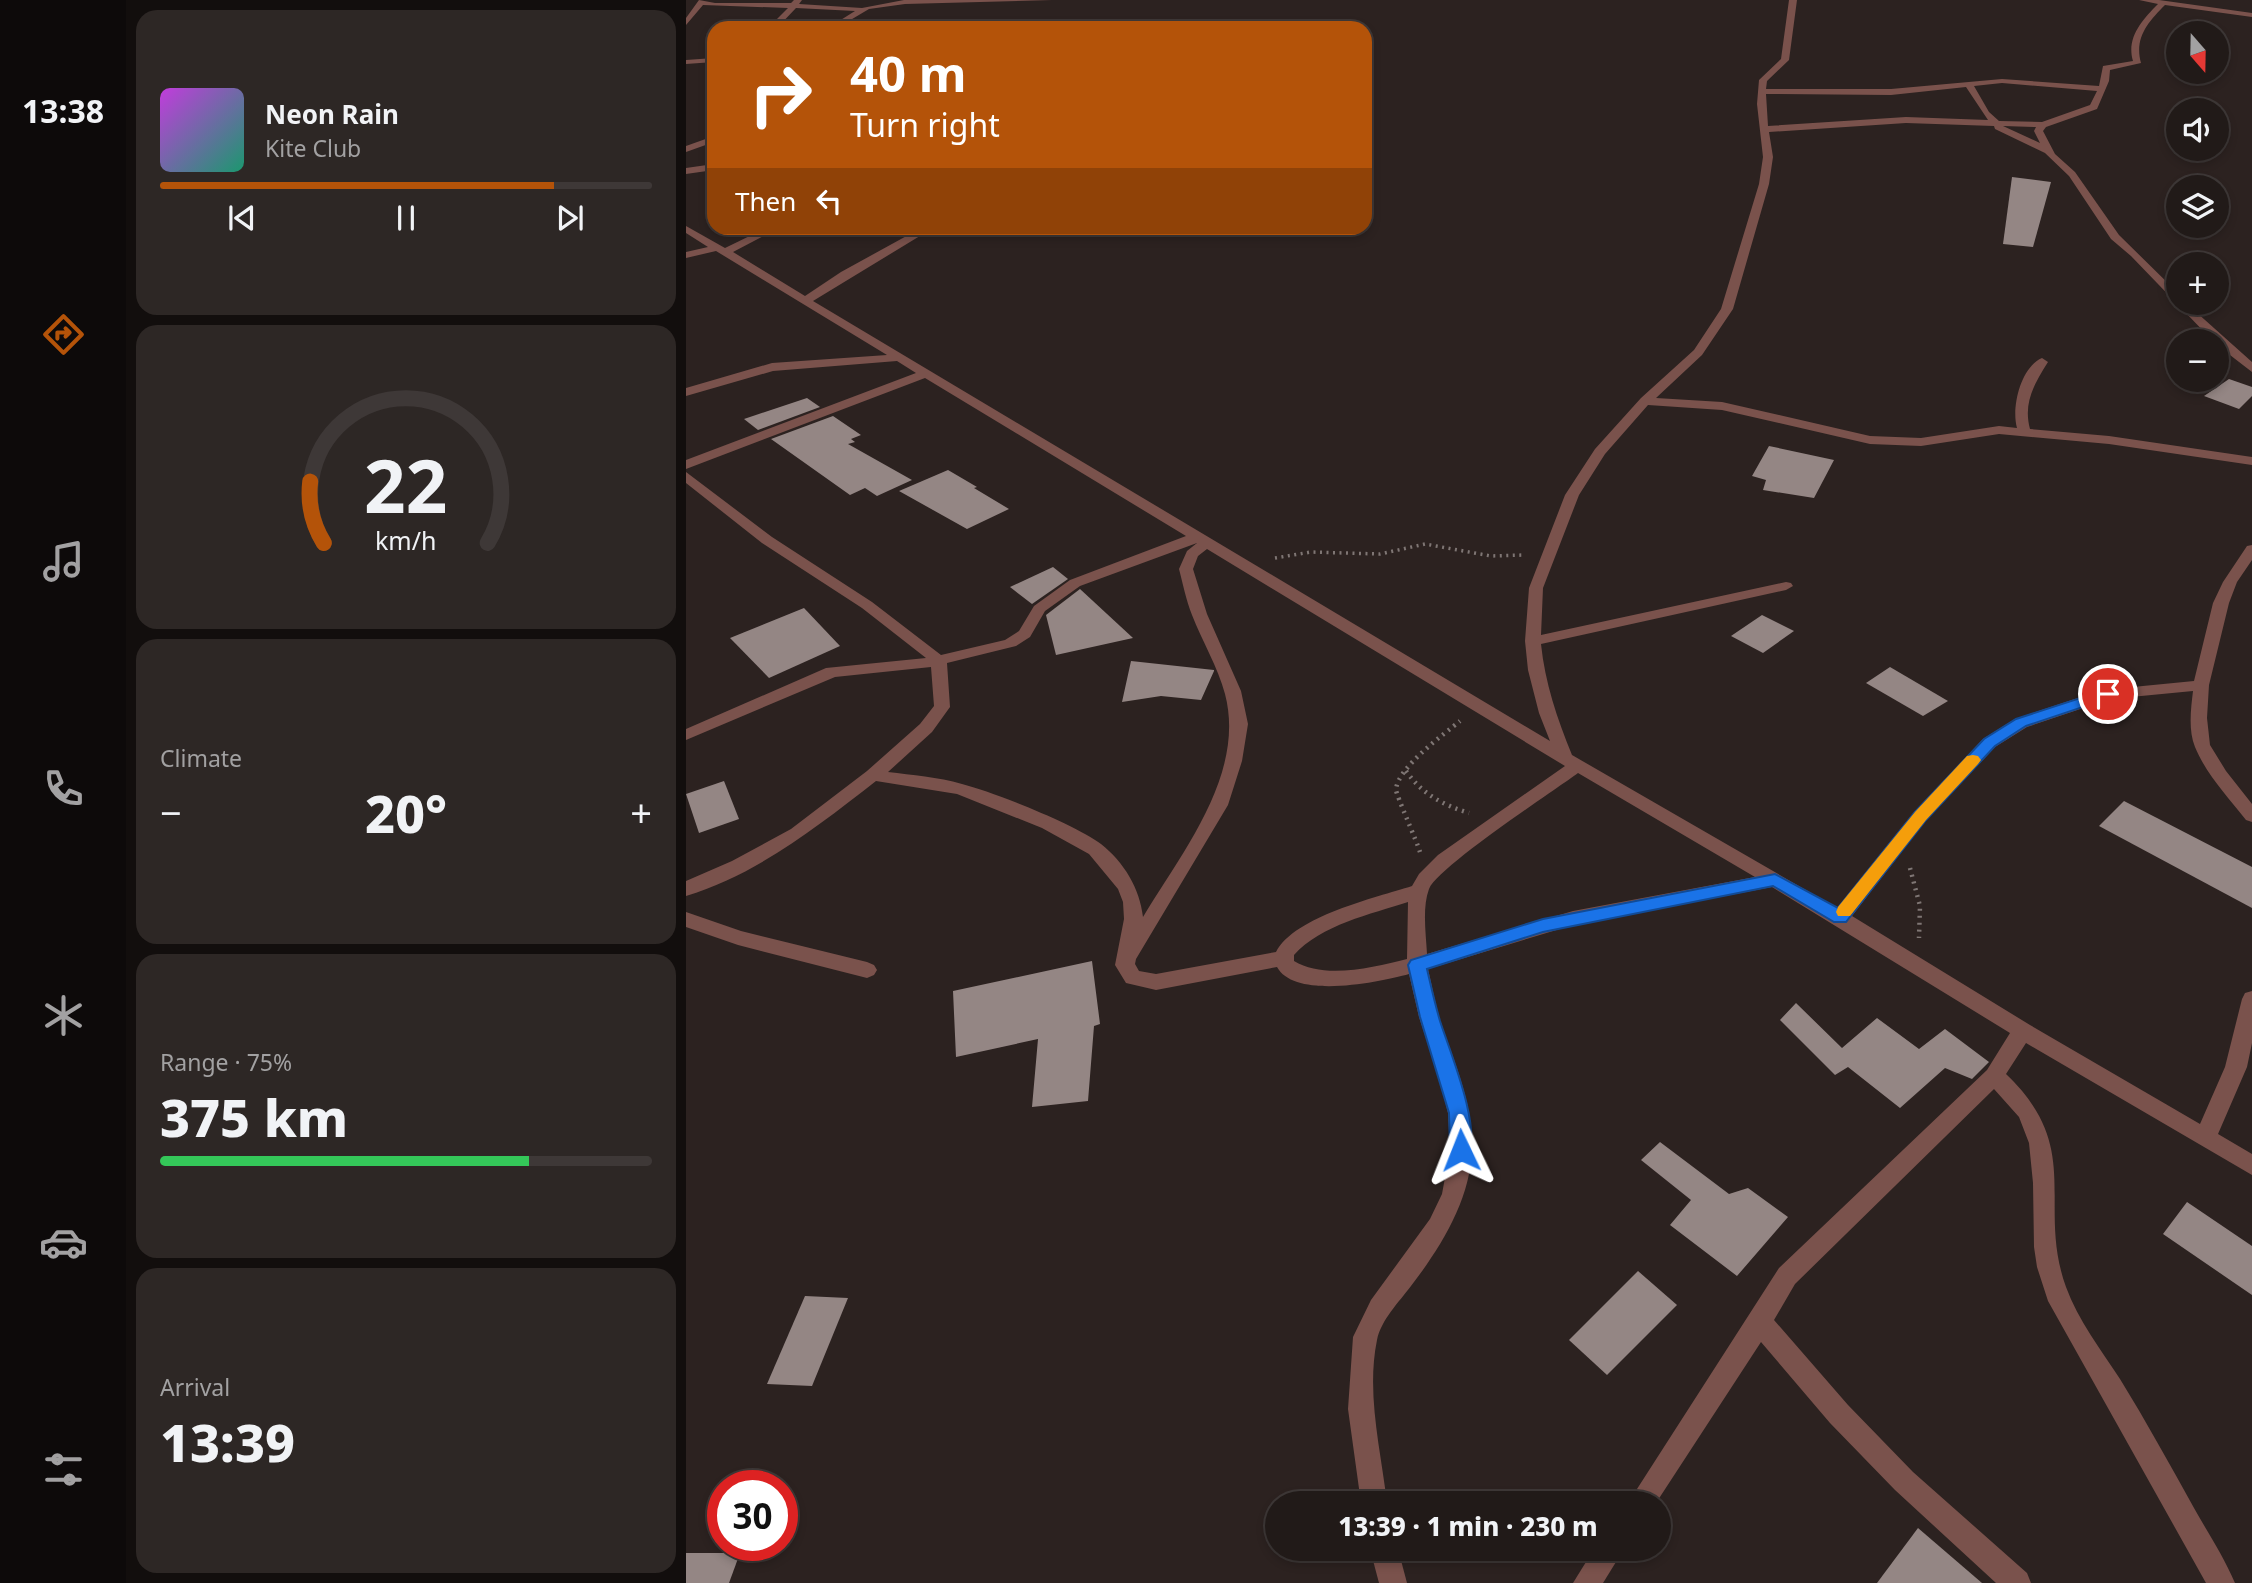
<!DOCTYPE html>
<meta charset="utf-8">
<style>
body{margin:0;font-family:"Noto Sans",sans-serif;background:#2d2725;color:#f1f3f6;height:100vh;display:flex;flex-direction:column;font-size:26px;white-space:nowrap}
*{box-sizing:border-box;margin:0}
p{font-size:23px;color:#a2a1a2}
.icon{flex:none;width:38px;height:38px;fill:none;stroke:currentColor;stroke-width:2;stroke-linecap:round;stroke-linejoin:round}
.map{position:relative;flex:1;overflow:hidden}
.side{display:flex;flex-direction:column;gap:10px;padding:10px;background:#120e0d;width:560px}
.side>*{flex:none}
.banner{position:absolute;left:21px;top:21px;width:665px;height:214px;border-radius:21px;box-shadow:0 4px 10px #0003,0 0 0 2px #3e3837;background:#b45309;color:#fff;overflow:hidden}
.needle{width:46px;rotate:160deg}
.controls{position:absolute;left:1480px;top:21px;display:grid;gap:14px}
.controls a{display:grid;place-items:center;width:63px;height:63px;border-radius:50%;background:#211a18;box-shadow:0 4px 10px #0003,0 0 0 2px #3e3837;font-size:35px}
.speed{position:absolute;left:21px;top:1470px;display:flex;gap:14px;font-size:35px;font-weight:700;text-align:center}
.speed>*{display:grid;place-content:center;width:91px;height:91px;border-radius:50%;background:#211a18;box-shadow:0 4px 10px #0003,0 0 0 2px #3e3837;line-height:1}
.speed .limit{border:10px solid #d22;background:#fff;color:#111}
.pin{position:absolute;display:grid;place-items:center;width:60px;height:60px;color:#fff;margin:-30px;border:4px solid #fff;border-radius:50%;box-shadow:0 2px 7px #0007}
.me{position:absolute;width:77px;margin:-38px;rotate:358deg;stroke-linejoin:round;filter:drop-shadow(0 0 5px #0008)}
.turn{display:flex;align-items:center;gap:24px;height:147px;padding:0 28px;font-size:32px}
.turn .icon{width:91px;height:91px;stroke-width:2.5}
.turn b{display:block;font-size:49px;line-height:60px}
.then{display:flex;align-items:center;height:66px;padding:0 28px;background:#0003;gap:14px;font-size:26px}
.big{font-size:52px;font-weight:800;line-height:1.1}
.side .tile{flex:1;display:flex;flex-direction:column;justify-content:center;gap:10px;min-width:0;padding:0 24px;border-radius:21px;background:#2d2725}
.side .dial{align-items:center;gap:0}
.dial svg{height:182px;overflow:visible;fill:none;stroke:#3e3837;stroke-width:7;stroke-linecap:round;text-anchor:middle}
.dial text{fill:#f1f3f6;stroke:none}
.song{display:flex;align-items:center;gap:21px}
.cover{width:84px;height:84px;border-radius:10px;background:linear-gradient(135deg,hsl(290 70% 55%),hsl(160 70% 35%))}
.played{height:7px;border-radius:4px;background:linear-gradient(90deg,#b45309 80%,#3e3837 80%)}
.keys{display:flex;justify-content:space-around;direction:ltr}
.heat{display:flex;justify-content:space-between;align-items:center;font-size:38px;direction:ltr}
.charge{height:10px;border-radius:5px;background:linear-gradient(90deg,#34c759 75%,#3e3837 0)}
.trip{position:absolute;left:579px;top:1491px;width:406px;height:70px;border-radius:35px;background:#211a18;box-shadow:0 4px 10px #0003,0 0 0 2px #3e3837;font-weight:800;line-height:70px;text-align:center}
main{display:flex;flex:1;min-height:0}
.tab-bar{display:flex;flex-direction:column;width:126px;justify-content:space-around;align-items:center;background:#0d0a0a;color:#a2a1a2}
.tab-bar .icon{width:49px;height:49px}
.tab-bar .selected{color:#b45309}
.tab-bar b{font-size:32px;color:#f1f3f6}
.map>svg:first-child{display:block}
.building{fill:#948684}
.lines{fill:none;stroke-linecap:round;stroke-linejoin:round}
.path-far1{stroke:#7f7674;stroke-width:3.5;stroke-dasharray:2 4.5;stroke-linecap:butt}
.path{stroke:#7f7674;stroke-width:4.5;stroke-dasharray:2 5;stroke-linecap:butt}
.minor{fill:#7a524c;fill-rule:evenodd}
.route{fill:#1a73e8;stroke:#114b97;stroke-width:2}
.slow{fill:#f59e0b}
</style>
<main>
<nav class="tab-bar">
<b>13:38</b>
<svg class="icon selected" aria-label="directions" viewBox="0 0 24 24"><path d="M12 3l9 9-9 9-9-9zM9 14v-3h6M13 9l2 2-2 2"/></svg>
<svg class="icon" aria-label="music" viewBox="0 0 24 24"><path d="M9 18V5l10-2v13"/><circle cx="6" cy="18" r="3"/><circle cx="16" cy="16" r="3"/></svg>
<svg class="icon" aria-label="phone" viewBox="0 0 24 24"><path d="M5 4h4l2 5-3 2q2 4 5 5l2-3 5 2v4C11 20 4 13 5 4z"/></svg>
<svg class="icon" aria-label="climate" viewBox="0 0 24 24"><path d="M12 3v18M4 7l16 10M4 17L20 7"/></svg>
<svg class="icon" aria-label="car" viewBox="0 0 24 24"><path d="M5 17H2v-5l4-1 3-4h7l3 4 3 1v5h-3M9 17h6M6 11h13"/><circle cx="7" cy="17" r="2"/><circle cx="17" cy="17" r="2"/></svg>
<svg class="icon" aria-label="filters" viewBox="0 0 24 24"><path d="M4 7h16M4 17h16"/><circle cx="9" cy="7" r="2"/><circle cx="15" cy="17" r="2"/></svg>
</nav>
<section class="side">
<div class="tile">
<div class="song"><i class="cover"></i><div><b>Neon Rain</b><p>Kite Club</p></div></div>
<div class="played"></div>
<div class="keys"><svg class="icon" aria-label="previous" viewBox="0 0 24 24"><path d="M18 5L8 12l10 7zM5 5v14"/></svg><svg class="icon" aria-label="pause" viewBox="0 0 24 24"><path d="M8 5v14M16 5v14"/></svg><svg class="icon" aria-label="next" viewBox="0 0 24 24"><path d="M6 5l10 7-10 7zM19 5v14"/></svg></div>
</div>
<div class="tile dial"><svg viewBox="0 0 100 80">
<path d="M14 69A42 42 0 1 1 86 69"/>
<path d="M14 69A42 42 0 0 1 8 42" stroke="#b45309"/>
<text x="50" y="56" font-size="32" font-weight="700">22</text>
<text x="50" y="72" font-size="11">km/h</text>
</svg></div>
<div class="tile"><p>Climate</p>
<div class="heat"><a>−</a><b class="big">20°</b><a>+</a></div>
</div>
<div class="tile"><p>Range · 75%</p><b class="big">375 km</b><div class="charge"></div></div>
<div class="tile"><p>Arrival</p><b class="big">13:39</b></div>
</section>
<div class="map">
<svg width="1566" height="1583" viewBox="0 0 1566 1583">
<rect width="100%" height="100%" fill="#2c2220"/>
<g class="building">
<path d="M1326,177L1365,182L1347,247L1317,244Z"/>
<path d="M1543,379L1566,387V396L1553,409L1518,396Z"/>
<path d="M121,398L134,407L72,430L58,419Z"/>
<path d="M147,416L175,435L165,439L169,442L162,444L226,480L191,496L179,488L164,495L85,439Z"/>
<path d="M1083,446L1148,460L1128,498L1077,490L1080,480L1066,476Z"/>
<path d="M262,470L291,487L288,488L323,509L281,529L213,491Z"/>
<path d="M367,567L382,579L346,604L324,587Z"/>
<path d="M394,589L447,638L370,655L360,615Z"/>
<path d="M118,608L154,646L83,678L44,638Z"/>
<path d="M1076,615L1108,631L1077,653L1045,636Z"/>
<path d="M445,661L528,670V671L515,700L475,696L436,702Z"/>
<path d="M1204,667L1262,701L1237,716L1180,683Z"/>
<path d="M38,781L53,819L13,833L0,794Z"/>
<path d="M1438,801L1566,867V908L1413,826Z"/>
<path d="M406,961L414,1024L408,1026L402,1101L346,1107L352,1039L270,1057L267,991Z"/>
<path d="M1110,1003L1156,1048L1191,1018L1233,1049L1259,1029L1303,1062L1286,1079L1259,1068L1214,1108L1162,1067L1149,1075L1094,1020Z"/>
<path d="M974,1142L1043,1194L1062,1188L1102,1217L1051,1276L984,1225L1005,1200L955,1160Z"/>
<path d="M1501,1202L1566,1246V1295L1477,1234Z"/>
<path d="M952,1271L991,1305L921,1375L883,1340Z"/>
<path d="M119,1296L162,1298L126,1386L81,1384Z"/>
<path d="M1232,1528L1296,1583H1191Z"/>
<path d="M0,1553H54L43,1583H0Z"/>
</g>
<g class="lines">
<path class="path-far1" d="M589,558L625,552L694,554L739,544L805,556L839,555"/>
<g class="path">
<path d="M720,771C736,794 757,805 783,813"/>
<path d="M734,852C731,842 710,794 710,790C711,768 758,734 774,721"/>
<path d="M1224,868L1234,906L1233,938"/>
</g>
<g class="minor">
<path d="M13,0L29,3H105L108,0H116L113,4L176,8L218,0H366L219,4L183,9L151,28H142L169,11L110,8L91,28H82L102,8L17,5L0,25V18Z"/>
<path d="M1103,0H1111L1103,60L1081,81L1080,89H1205L1316,79L1413,86L1417,66L1447,61C1440,38 1456,20 1472,4L1453,0H1473L1566,13V17L1479,5C1462,22 1448,38 1455,63L1424,70L1423,81L1411,109L1360,127L1357,131L1369,154L1389,172L1433,235L1493,294V303H1500L1566,362V372L1531,345V341L1525,339L1445,256L1425,239L1383,176L1359,153L1309,129L1308,126L1220,123L1083,132L1087,157L1083,184L1047,309L1016,355L970,398L1036,402L1184,436L1235,438L1313,426L1331,428C1325,407 1335,367 1356,358L1362,362C1348,384 1337,403 1344,429L1423,436L1566,457V465L1423,444L1313,434L1235,446L1184,444L1036,410L962,405L919,454L893,495L857,588L855,635L1100,582L1105,583L1107,586L1100,590L855,644C859,683 871,718 886,755L1151,908L1228,812L1297,739L1329,719L1416,690L1508,681L1527,603L1537,582L1561,546L1566,545V560L1551,582L1543,603L1523,685L1521,718L1524,745L1540,771L1566,804V822L1560,820C1542,797 1520,774 1509,747C1502,730 1505,708 1507,691L1424,699L1341,727L1309,747L1240,820L1166,916L1344,1025L1514,1124L1539,1067L1556,999L1559,993L1566,991V1043L1561,1067L1532,1134L1566,1154V1175L1340,1043L1320,1074C1399,1149 1350,1204 1380,1287C1392,1320 1415,1350 1434,1379C1460,1421 1484,1465 1508,1508C1522,1533 1538,1557 1549,1583H1520L1362,1301L1351,1267L1348,1247L1347,1183L1343,1143L1333,1117L1308,1089L1109,1284L1088,1320L1162,1405L1227,1472L1341,1573L1345,1583H1310L1209,1490L1144,1423L1075,1342L970,1503H942L1093,1268L1301,1070L1324,1033L1086,887L887,925L742,969C746,986 749,1004 754,1020C768,1062 787,1103 786,1148C785,1199 755,1247 725,1286C713,1302 695,1320 691,1340C680,1394 695,1450 701,1503H675L662,1409L667,1337L685,1300L744,1219L756,1194L764,1150L762,1113L753,1077L733,1017L723,974C694,982 609,1000 591,967L470,990L440,983L429,965L438,919L437,902L432,889L403,854L356,828L271,794L190,781C132,826 72,874 0,896V881L46,861L105,829L181,771L234,724L248,706L245,667L149,677L0,740V729L140,668L240,658L176,608L76,543L0,483V472L86,537L186,602L255,655L319,640L333,631L348,606L384,580L500,536L239,378L0,469V460L230,373L211,361L87,371L0,396V388L86,363L201,355L30,251L0,258V252L22,247L0,233V226L39,248L80,228H93L47,252L119,296L155,272L235,228H247L127,301L864,741L853,713L842,670L839,641L843,588L879,495L909,449L955,398L1008,350L1035,309L1073,184L1077,157L1071,104L1073,80L1095,59ZM1316,83L1411,91L1404,105L1356,122L1313,121L1303,112L1288,86ZM1280,87L1302,120L1220,117L1082,126L1080,94L1205,95ZM1317,126L1350,127L1348,131L1354,143ZM511,543L501,551L493,569C497,584 500,600 506,615C516,641 532,667 539,694C560,774 496,852 457,917C454,889 438,862 415,844C390,825 308,792 276,784C252,777 226,775 202,772L246,732L264,707L261,663L330,646L344,637L359,611L394,586ZM521,549L879,766L752,855L733,874L726,886C689,898 609,916 590,952L470,974L453,971L449,964L450,959L542,805L556,761L562,724L555,691L521,614L507,569L512,556ZM892,773L1069,877L887,911L741,954C740,934 736,908 743,889C753,866 865,793 892,773ZM722,902L721,959C688,967 639,980 608,961V955C635,925 685,914 722,902Z"/>
<path d="M28,58V62L0,64V60Z"/>
<path d="M28,136V142L0,152V146Z"/>
<path d="M28,164V170L0,174V168Z"/>
<path d="M0,912L55,931L181,962L188,965L191,970L188,975L181,978L52,945L0,927Z"/>
<path d="M684,1549H712L721,1583H693Z"/>
<path d="M908,1549H938L917,1583H887Z"/>
</g>
</g>
<path class="route" d="M1422,689L1429,694L1427,697L1340,726L1309,746L1240,820L1160,922H1148L1087,886L857,932L741,969C745,986 749,1004 754,1021C764,1052 796,1128 782,1157L775,1159L767,1157L764,1150L763,1113L734,1017L722,965L725,960L857,919L1089,874L1152,908L1229,812L1298,739L1330,719Z"/>
<path class="slow" d="M1287,755L1292,756L1295,760L1292,764L1240,820L1164,916H1152L1150,912L1152,907L1229,812L1281,756Z"/>
</svg>
<div class="controls">
<a><svg class="needle" viewBox="-14 -14 28 28"><path d="M0-13l5 13h-10z" fill="#e53935"/><path d="M0 13l5-13h-10z" fill="#a2a1a2"/></svg></a>
<a><svg class="icon" aria-label="sound" viewBox="0 0 24 24"><path d="M4 9h4l5-4v14l-5-4H4zM17 9q2 3 0 6"/></svg></a>
<a><svg class="icon" aria-label="layers" viewBox="0 0 24 24"><path d="M12 4l9 5-9 5-9-5zM3 14l9 5 9-5"/></svg></a>
<a>+</a>
<a>−</a>
</div>
<div class="speed"><div class="limit">30</div></div>
<div class="pin" style="left:1422px;top:694px;background:#d93025"><svg class="icon" aria-label="arrive" viewBox="0 0 24 24"><path d="M6 21V4h12l-3 4 3 4H6"/></svg></div>
<svg class="me" style="left:775px;top:1150px" viewBox="-20 -20 40 40"><path d="M0-17L14 15 0 8-14 15z" fill="#1a73e8" stroke="#fff" stroke-width="4"/></svg>
<div class="trip">13:39 · 1 min · 230 m</div>
<div class="banner">
<div class="turn"><svg class="icon" aria-label="right" viewBox="0 0 24 24"><path d="M7 20v-9h11M14 6l5 5-5 5"/></svg><div><b>40 m</b>Turn right</div></div>
<div class="then">Then<svg class="icon" aria-label="left" viewBox="0 0 24 24"><path d="M17 20v-9H6M10 6l-5 5 5 5"/></svg></div>
</div>
</div>
</main>
